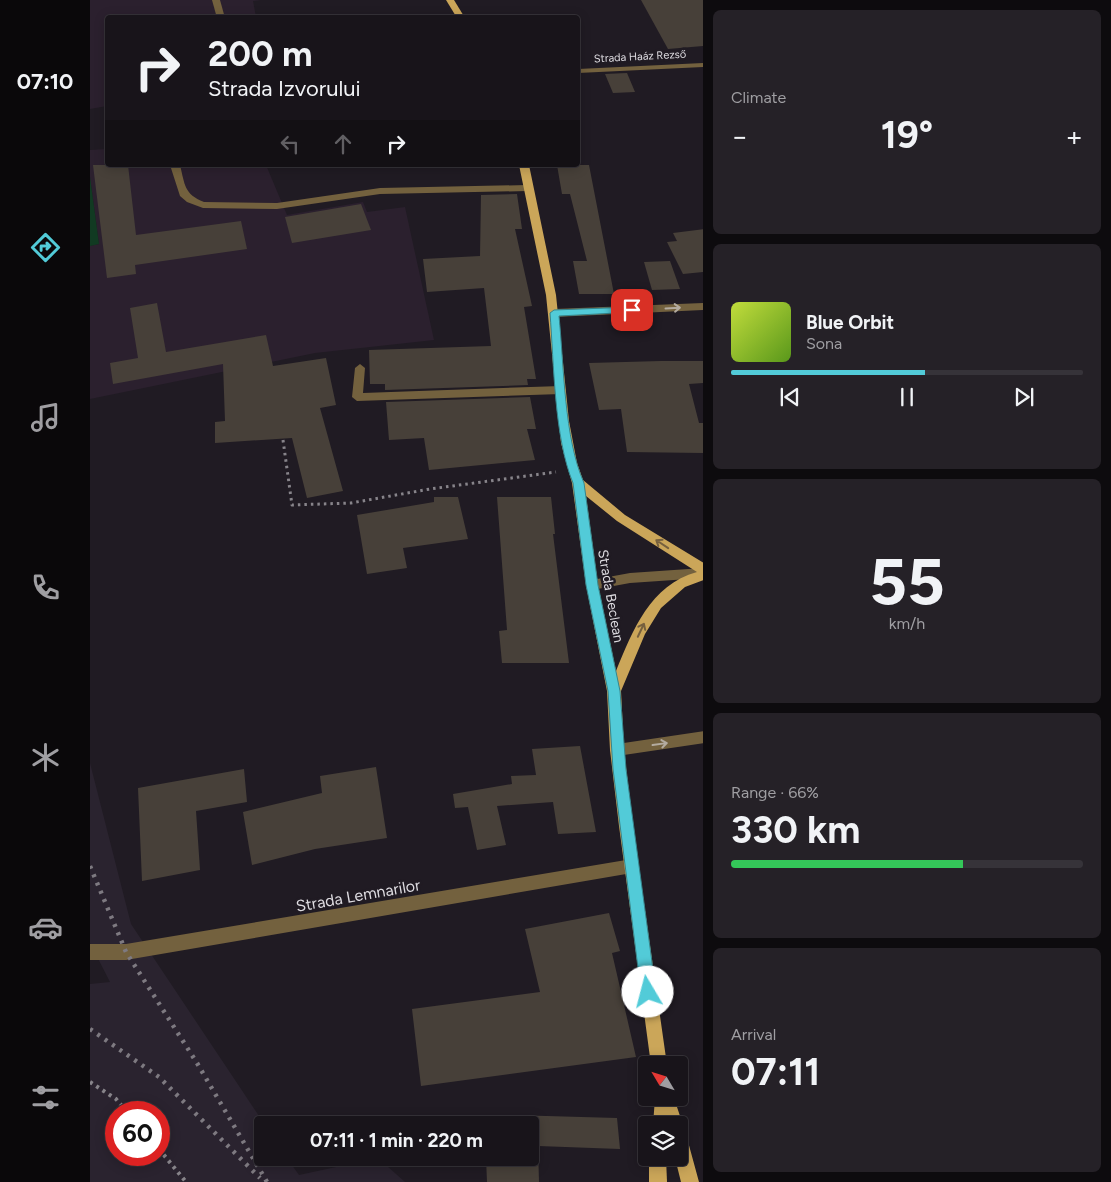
<!DOCTYPE html>
<meta charset="utf-8">
<style>
body{margin:0;font-family:Figtree,sans-serif;background:#252127;color:#f1f3f6;height:100vh;display:flex;flex-direction:column;font-size:19px;white-space:nowrap}
*{box-sizing:border-box;margin:0}
p{font-size:16px;color:#9f9ea2}
.icon{flex:none;width:28px;height:28px;fill:none;stroke:currentColor;stroke-width:2;stroke-linecap:round;stroke-linejoin:round}
.map{position:relative;flex:1;overflow:hidden}
.drawer{display:flex;flex-direction:column;gap:10px;padding:10px;background:#0d0b0e;width:408px}
.drawer>*{flex:none}
.guide{position:absolute;left:15px;top:15px;width:475px;height:152px;border-radius:5px;box-shadow:0 2px 12px #0003,0 0 0 1px #363339;background:#18141a;color:#f1f3f6;overflow:hidden}
.needle{width:32px;rotate:308deg}
.controls{position:absolute;left:548px;top:1056px;display:grid;gap:10px}
.controls a{display:grid;place-items:center;width:50px;height:50px;border-radius:5px;background:#18141a;box-shadow:0 2px 12px #0003,0 0 0 1px #363339;font-size:25px}
.speed{position:absolute;left:15px;top:1101px;display:flex;gap:10px;font-size:25px;font-weight:700;text-align:center}
.speed>*{display:grid;place-content:center;width:65px;height:65px;border-radius:50%;background:#18141a;box-shadow:0 2px 12px #0003,0 0 0 1px #363339;line-height:1}
.speed .limit{border:8px solid #d22;background:#fff;color:#111}
.pin{position:absolute;display:grid;place-items:center;width:42px;height:42px;color:#fff;margin:-21px;border-radius:10px;box-shadow:0 2px 8px #0006}
.me{position:absolute;width:55px;margin:-28px;rotate:352deg;stroke-linejoin:round;filter:drop-shadow(0 0 4px #0008)}
.turn{display:flex;align-items:center;gap:18px;height:105px;padding:0 20px;font-size:22px}
.turn .icon{width:65px;height:65px;stroke-width:2.5}
.turn b{display:block;font-size:35px;line-height:42px}
.lanes{display:flex;align-items:center;height:48px;padding:0 20px;background:#0003;justify-content:center;gap:25px;direction:ltr}
.lanes .off{opacity:.35}
.big{font-size:38px;font-weight:700;line-height:1.1}
.drawer .tile{flex:1;display:flex;flex-direction:column;justify-content:center;gap:8px;min-width:0;padding:0 18px;border-radius:8px;background:#252127}
.drawer .dial{align-items:center;gap:0}
.dial b{font-size:65px;line-height:1}
.song{display:flex;align-items:center;gap:15px}
.cover{width:60px;height:60px;border-radius:8px;background:linear-gradient(135deg,hsl(70 70% 55%),hsl(90 70% 35%))}
.played{height:5px;border-radius:2px;background:linear-gradient(90deg,#52cbd8 55%,#363339 55%)}
.keys{display:flex;justify-content:space-around;direction:ltr}
.heat{display:flex;justify-content:space-between;align-items:center;font-size:28px;direction:ltr}
.charge{height:8px;border-radius:4px;background:linear-gradient(90deg,#34c759 66%,#363339 0)}
.trip{position:absolute;left:164px;top:1116px;width:285px;height:50px;border-radius:5px;background:#18141a;box-shadow:0 2px 12px #0003,0 0 0 1px #363339;font-weight:700;line-height:50px;text-align:center}
main{display:flex;flex:1;min-height:0}
.menu{display:flex;flex-direction:column;width:90px;justify-content:space-around;align-items:center;background:#0a080a;color:#9f9ea2}
.menu .icon{width:35px;height:35px}
.menu .on{color:#52cbd8}
.menu b{font-size:22px;color:#f1f3f6}
.map>svg:first-child{display:block}
.built{fill:#2a232f;fill-rule:evenodd}
.industrial{fill:#2b202e}
.green{fill:#113a22}
.building{fill:#474039}
.lines{fill:none;stroke-linecap:round;stroke-linejoin:round}
.path-far1{stroke:#87848a;stroke-width:3;stroke-dasharray:2.5 4;stroke-linecap:butt}
.path{stroke:#87848a;stroke-width:4;stroke-dasharray:3 4.5;stroke-linecap:butt}
.minor{fill:#73613e;fill-rule:evenodd}
.major{fill:#cba659;fill-rule:evenodd}
.rail{stroke:#7e7a81;stroke-width:4.5;stroke-dasharray:3 6;stroke-linecap:butt}
.oneway{stroke:#b3aba0}
.oneway2{stroke:#76603e}
.route{fill:#52cbd8;stroke:#35848c}
.labels{text-anchor:middle;stroke-width:5;stroke-linejoin:round;paint-order:stroke}
.far-street-label{font-size:11px;fill:#dedce1;stroke:#201b23}
.street-label{font-size:14px;fill:#dedce1;stroke:#201b23}
.near-street-label{font-size:16px;fill:#dedce1;stroke:#201b23}
</style>
<main>
<nav class="menu">
<b>07:10</b>
<svg class="icon on" aria-label="directions" viewBox="0 0 24 24"><path d="M12 3l9 9-9 9-9-9zM9 14v-3h6M13 9l2 2-2 2"/></svg>
<svg class="icon" aria-label="music" viewBox="0 0 24 24"><path d="M9 18V5l10-2v13"/><circle cx="6" cy="18" r="3"/><circle cx="16" cy="16" r="3"/></svg>
<svg class="icon" aria-label="phone" viewBox="0 0 24 24"><path d="M5 4h4l2 5-3 2q2 4 5 5l2-3 5 2v4C11 20 4 13 5 4z"/></svg>
<svg class="icon" aria-label="climate" viewBox="0 0 24 24"><path d="M12 3v18M4 7l16 10M4 17L20 7"/></svg>
<svg class="icon" aria-label="car" viewBox="0 0 24 24"><path d="M5 17H2v-5l4-1 3-4h7l3 4 3 1v5h-3M9 17h6M6 11h13"/><circle cx="7" cy="17" r="2"/><circle cx="17" cy="17" r="2"/></svg>
<svg class="icon" aria-label="filters" viewBox="0 0 24 24"><path d="M4 7h16M4 17h16"/><circle cx="9" cy="7" r="2"/><circle cx="15" cy="17" r="2"/></svg>
</nav>
<div class="map">
<svg width="614" height="1182" viewBox="0 0 614 1182">
<rect width="100%" height="100%" fill="#201b23"/>
<path class="built" d="M0,763L41,924L175,1125H172V1158H197L209,1175L288,1158L315,1182H0V984L20,982L0,943ZM26,1112H69V1155H26Z"/>
<g class="industrial">
<path d="M0,0H171L163,1L166,17L18,18L17,106L0,109Z"/>
<path d="M17,149L18,165H176L197,215L273,202L277,212L315,207L344,340L225,353L0,399V246L9,244L0,177V150Z"/>
</g>
<path class="green" d="M0,177L9,244L0,246Z"/>
<g class="building">
<path d="M551,0H614V46L578,49Z"/>
<path d="M537,73L545,92L523,93L515,74Z"/>
<path d="M3,165H38L46,235L151,221L157,249L45,265L46,274L17,278Z"/>
<path d="M467,165H499L524,294H489L483,261H497L480,194H472Z"/>
<path d="M427,194L432,229H425L442,306L434,307L446,379H437L438,385L295,390V384H280L279,350L401,346L394,288L337,292L333,259L390,256L391,195Z"/>
<path d="M271,204L281,230L202,243L195,217Z"/>
<path d="M614,229V272L593,274L577,242L587,241L583,233Z"/>
<path d="M580,261L590,289L562,290L554,262Z"/>
<path d="M67,303L76,352L176,335L183,366L236,358L246,405L230,408L253,491L217,498L202,438L125,443V422L135,421L133,364L23,384L20,363L48,358L40,308Z"/>
<path d="M571,361H614V383L599,384L609,423H614V453L537,452L531,409L509,410L499,363Z"/>
<path d="M440,397L446,429H437L445,460L339,470L334,438L299,440L296,402Z"/>
<path d="M344,497H368L378,539L313,548L317,568L277,574L267,515L344,502Z"/>
<path d="M407,497H461L465,534H463L479,663H412L409,631L417,630Z"/>
<path d="M490,746L506,832L468,834L463,802L407,806L416,845L387,850L378,807L365,808L363,794L422,784L421,776L446,775L442,749Z"/>
<path d="M286,767L297,838L225,849L162,865L153,812L232,793L230,776Z"/>
<path d="M154,769L157,802L106,811L110,870L52,881L48,788Z"/>
<path d="M519,913L530,951L522,953L546,1057L331,1086L322,1009L450,992L435,929Z"/>
<path d="M421,1115L527,1118L530,1149L448,1146L449,1182H397L396,1158H440V1125H403Z"/>
</g>
<g class="lines">
<path class="path-far1" d="M193,440L202,505L261,503L340,489L466,472"/>
<g class="path">
<path d="M0,1082L26,1099L37,1112"/>
<path d="M69,1149L96,1182"/>
</g>
<g class="minor">
<path d="M122,0H130L135,18H127Z"/>
<path d="M614,63V67L488,73V69Z"/>
<path d="M80,165H90C95,185 94,194 114,202L187,203L290,188L437,185L442,188L437,191L290,194L187,209L113,208L97,202L90,196Z"/>
<path d="M614,303V310L464,317L459,313L464,309Z"/>
<path d="M270,364L275,368L273,393L471,386L476,390L471,394L267,401L262,397L265,368Z"/>
<path d="M614,568V578L540,583L502,590L498,589L496,585L498,581L502,580L540,573Z"/>
<path d="M614,731V743L527,756L522,755L520,750L522,745L527,744Z"/>
<path d="M542,859L547,861L549,866L547,871L542,873L36,960H0V944H36Z"/>
</g>
<g class="major">
<path d="M356,0H364L375,18H367Z"/>
<path d="M429,165H439L466,295L479,421L487,463L493,480L535,515L614,563V580L595,587L571,608L555,634L531,691L534,750L543,826L577,1065H561L529,826L520,750L517,691L496,585L482,483L471,443L456,295ZM496,496L527,521L607,572C560,585 543,630 526,671L508,585Z"/>
<path d="M565,1098H584L593,1125L591,1130L595,1132L597,1138L609,1182H591L585,1158H589V1125H563Z"/>
<path d="M559,1158H576L577,1182H559Z"/>
</g>
<g class="rail">
<path d="M0,866L36,952L107,1063L177,1182"/>
<path d="M0,1029L69,1077L170,1178"/>
</g>
</g>
<defs><path id="oneway-shaft" d="M-6 0H5M1.5-3L5.5 0L1.5 3" fill="none" stroke-width="1.6" stroke-linecap="round" stroke-linejoin="round" transform="scale(1.25)"/></defs>
<g class="oneway">
<use href="#oneway-shaft" transform="translate(583 308) rotate(-3)"/>
<use href="#oneway-shaft" transform="translate(570 744) rotate(-8)"/>
</g>
<g class="oneway2">
<use href="#oneway-shaft" transform="translate(572 544) rotate(-146)"/>
<use href="#oneway-shaft" transform="translate(551 630) rotate(-65)"/>
</g>
<path class="route" d="M542,307L546,308V312L469,316C474,366 474,438 494,483L508,585L530,691L536,769L566,992L564,997L558,999L553,997L551,992L523,769L518,691L496,585L483,483C464,437 464,364 460,313L464,310Z"/>
<g class="labels">
<g class="far-street-label">
<text transform="translate(550 56) rotate(-3)" y="4">Strada Haáz Rezső</text>
</g>
<g class="street-label">
<text transform="translate(521 596) rotate(80)" y="5">Strada Beclean</text>
</g>
<g class="near-street-label">
<text transform="translate(268 895) rotate(-10)" y="6">Strada Lemnarilor</text>
</g>
</g>
</svg>
<div class="controls">
<a><svg class="needle" viewBox="-14 -14 28 28"><path d="M0-13l5 13h-10z" fill="#e53935"/><path d="M0 13l5-13h-10z" fill="#9f9ea2"/></svg></a>
<a><svg class="icon" aria-label="layers" viewBox="0 0 24 24"><path d="M12 4l9 5-9 5-9-5zM3 14l9 5 9-5"/></svg></a>
</div>
<div class="speed"><div class="limit">60</div></div>
<div class="pin" style="left:542px;top:310px;background:#d93025"><svg class="icon" aria-label="arrive" viewBox="0 0 24 24"><path d="M6 21V4h12l-3 4 3 4H6"/></svg></div>
<svg class="me" style="left:558px;top:992px" viewBox="-20 -20 40 40"><circle r="19" fill="#fff"/><path d="M0-13L10 11 0 6-10 11z" fill="#52cbd8"/></svg>
<div class="trip">07:11 · 1 min · 220 m</div>
<div class="guide">
<div class="turn"><svg class="icon" aria-label="right" viewBox="0 0 24 24"><path d="M7 20v-9h11M14 6l5 5-5 5"/></svg><div><b>200 m</b>Strada Izvorului</div></div>
<div class="lanes"><svg class="icon off" aria-label="left" viewBox="0 0 24 24"><path d="M17 20v-9H6M10 6l-5 5 5 5"/></svg><svg class="icon off" aria-label="ahead" viewBox="0 0 24 24"><path d="M12 20V5M6 11l6-6 6 6"/></svg><svg class="icon" aria-label="right" viewBox="0 0 24 24"><path d="M7 20v-9h11M14 6l5 5-5 5"/></svg></div>
</div>
</div>
<section class="drawer">
<div class="tile"><p>Climate</p>
<div class="heat"><a>−</a><b class="big">19°</b><a>+</a></div>
</div>
<div class="tile">
<div class="song"><i class="cover"></i><div><b>Blue Orbit</b><p>Sona</p></div></div>
<div class="played"></div>
<div class="keys"><svg class="icon" aria-label="previous" viewBox="0 0 24 24"><path d="M18 5L8 12l10 7zM5 5v14"/></svg><svg class="icon" aria-label="pause" viewBox="0 0 24 24"><path d="M8 5v14M16 5v14"/></svg><svg class="icon" aria-label="next" viewBox="0 0 24 24"><path d="M6 5l10 7-10 7zM19 5v14"/></svg></div>
</div>
<div class="tile dial"><b>55</b><p>km/h</p></div>
<div class="tile"><p>Range · 66%</p><b class="big">330 km</b><div class="charge"></div></div>
<div class="tile"><p>Arrival</p><b class="big">07:11</b></div>
</section>
</main>
